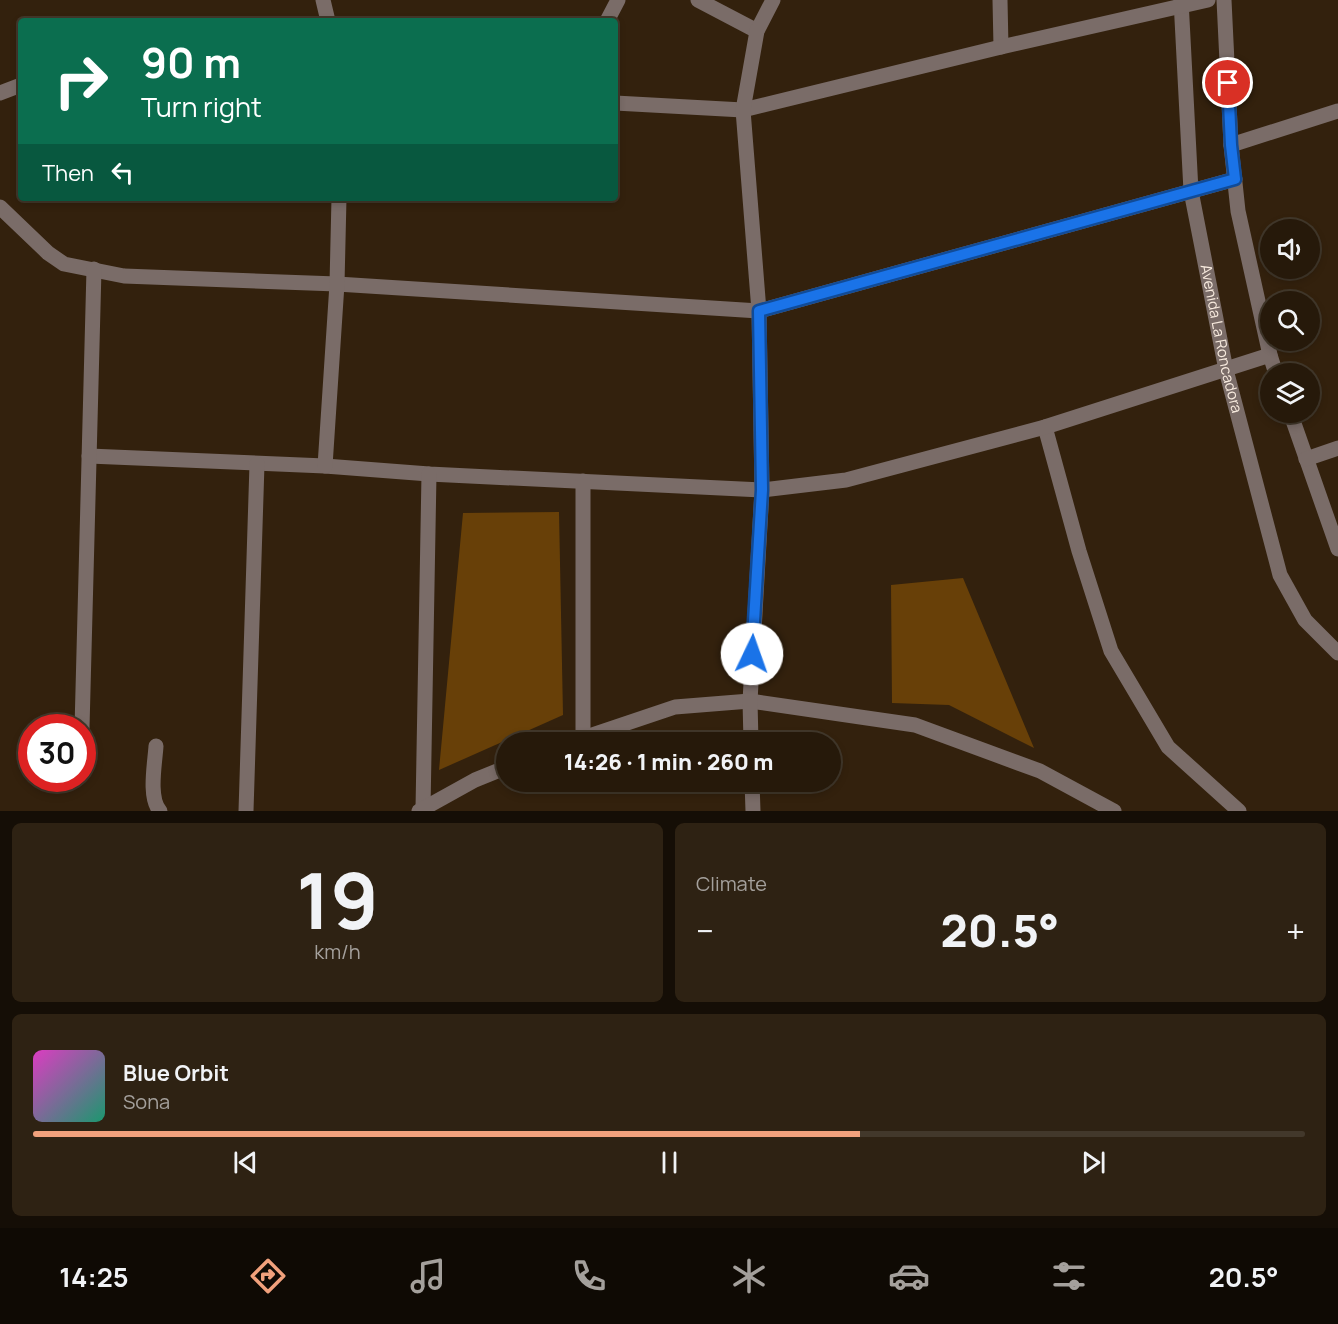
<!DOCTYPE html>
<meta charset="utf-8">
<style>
body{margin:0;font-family:Manrope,sans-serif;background:#2e2213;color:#f1f3f6;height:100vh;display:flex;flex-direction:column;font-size:22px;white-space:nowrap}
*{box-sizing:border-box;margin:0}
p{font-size:20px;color:#a4a09c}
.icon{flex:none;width:33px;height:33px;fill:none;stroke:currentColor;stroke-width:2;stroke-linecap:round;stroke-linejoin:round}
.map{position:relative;height:811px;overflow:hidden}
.details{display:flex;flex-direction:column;gap:12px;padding:12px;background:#150e06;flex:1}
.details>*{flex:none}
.guide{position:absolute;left:18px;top:18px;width:600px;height:183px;border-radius:6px;box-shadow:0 3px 9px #0003,0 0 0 2px #42382b;background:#0b6e4f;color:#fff;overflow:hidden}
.fabs{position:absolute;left:1260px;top:219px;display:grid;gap:12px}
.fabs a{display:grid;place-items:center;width:60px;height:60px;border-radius:50%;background:#26190a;box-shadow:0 3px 9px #0003,0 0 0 2px #42382b;font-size:30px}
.speed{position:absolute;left:18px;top:714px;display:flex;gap:12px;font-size:30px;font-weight:700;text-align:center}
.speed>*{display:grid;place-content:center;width:78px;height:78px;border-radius:50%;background:#26190a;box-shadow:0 3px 9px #0003,0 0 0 2px #42382b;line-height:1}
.speed .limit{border:9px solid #d22;background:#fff;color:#111}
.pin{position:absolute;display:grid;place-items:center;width:51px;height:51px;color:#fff;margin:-26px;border:3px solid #fff;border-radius:50%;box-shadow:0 2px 6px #0007}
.me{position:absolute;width:66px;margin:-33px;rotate:3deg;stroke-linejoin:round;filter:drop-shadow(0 0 4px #0008)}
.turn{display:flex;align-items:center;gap:21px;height:126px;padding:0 24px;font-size:27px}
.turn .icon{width:78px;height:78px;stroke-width:2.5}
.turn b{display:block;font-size:42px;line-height:51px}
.then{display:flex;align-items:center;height:57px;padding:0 24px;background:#0003;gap:12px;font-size:22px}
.big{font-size:45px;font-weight:800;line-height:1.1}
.details .widget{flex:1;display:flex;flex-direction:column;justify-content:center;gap:9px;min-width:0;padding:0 21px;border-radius:9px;background:#2e2213}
.details .dial{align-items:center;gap:0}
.dial b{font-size:78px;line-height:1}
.song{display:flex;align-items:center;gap:18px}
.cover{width:72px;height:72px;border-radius:9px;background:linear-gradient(135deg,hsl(310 70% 55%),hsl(160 70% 35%))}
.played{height:6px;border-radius:3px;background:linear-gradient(90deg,#f1a17c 65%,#42382b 65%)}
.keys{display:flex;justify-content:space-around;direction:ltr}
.heat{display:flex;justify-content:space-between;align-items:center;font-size:33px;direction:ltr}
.details .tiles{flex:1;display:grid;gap:12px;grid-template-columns:1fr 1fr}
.widget:last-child{grid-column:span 2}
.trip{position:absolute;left:496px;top:732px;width:345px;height:60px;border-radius:30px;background:#26190a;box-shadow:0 3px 9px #0003,0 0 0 2px #42382b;font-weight:800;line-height:60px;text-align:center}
.tabs{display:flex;height:96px;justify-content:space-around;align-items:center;background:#0f0a04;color:#a4a09c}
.tabs .icon{width:42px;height:42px}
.tabs .active{color:#f1a17c}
.tabs b{font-size:27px;color:#f1f3f6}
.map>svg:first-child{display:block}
.green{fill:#684008}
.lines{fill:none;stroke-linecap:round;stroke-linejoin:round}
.minor{stroke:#7a6c68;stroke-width:15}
.route-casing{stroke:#114b97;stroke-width:15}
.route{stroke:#1a73e8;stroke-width:10}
.labels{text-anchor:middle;stroke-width:6;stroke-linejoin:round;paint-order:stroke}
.street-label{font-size:15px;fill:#f8ebdf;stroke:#33210d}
</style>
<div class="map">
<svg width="1338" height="811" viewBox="0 0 1338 811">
<rect width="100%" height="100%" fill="#33210d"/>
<g class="green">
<path d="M559,512L563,715L439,770L463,513Z"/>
<path d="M963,578L1034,748L949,705L892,703L891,585Z"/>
</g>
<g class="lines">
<g class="minor">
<path d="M323,0L328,21"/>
<path d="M698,0L757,31"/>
<path d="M1000,0L1001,47"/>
<path id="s1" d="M1181,0L1191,191L1226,370L1280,575L1305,620L1338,653"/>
<path d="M1224,0L1231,145L1238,211L1270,355L1276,374"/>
<path d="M607,21L618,0"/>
<path d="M0,93L21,85"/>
<path d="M615,103L743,110L1001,47L1208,0"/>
<path d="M1231,145L1338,111"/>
<path d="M0,207L48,253L64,264L124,276L337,284L759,311L1235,179"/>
<path d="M1290,412L1338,549"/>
<path d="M1045,427L1079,551L1111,651L1168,747L1239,811"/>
<path d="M89,456L325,466L429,474L762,490L846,480L1045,427L1270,355"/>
<path d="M1306,459L1338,448"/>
<path d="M325,466L337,284L339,198"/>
<path d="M82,728L94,269"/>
<path d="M583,738V481"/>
<path d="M571,742L675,707L750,701L915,725L1040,771L1114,811"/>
<path d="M751,742L750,701L762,490L759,311L743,110L757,31L773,0"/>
<path d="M156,746C155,763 148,798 160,811"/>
<path d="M752,782L753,811"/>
<path d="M423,809L429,474"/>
<path d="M246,811L257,464"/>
<path d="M419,811L475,780L507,767"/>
</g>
</g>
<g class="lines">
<defs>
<path id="route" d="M752,654L762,490L759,311L1235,179L1231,145L1228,83"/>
</defs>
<use href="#route" class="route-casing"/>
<use href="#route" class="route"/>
</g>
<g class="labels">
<g class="street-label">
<text dy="5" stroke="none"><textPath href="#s1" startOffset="342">Avenida La Roncadora</textPath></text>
</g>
</g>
</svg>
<div class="fabs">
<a><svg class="icon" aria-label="sound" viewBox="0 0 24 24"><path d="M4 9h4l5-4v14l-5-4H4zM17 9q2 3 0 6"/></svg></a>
<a><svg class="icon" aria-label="search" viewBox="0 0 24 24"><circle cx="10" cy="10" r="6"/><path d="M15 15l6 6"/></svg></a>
<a><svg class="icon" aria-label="layers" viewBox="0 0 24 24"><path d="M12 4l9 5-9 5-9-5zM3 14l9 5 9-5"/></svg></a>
</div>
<div class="speed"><div class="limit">30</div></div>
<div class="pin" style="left:1228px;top:83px;background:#d93025"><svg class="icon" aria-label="arrive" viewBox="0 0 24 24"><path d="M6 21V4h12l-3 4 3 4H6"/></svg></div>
<svg class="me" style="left:752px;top:654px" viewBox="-20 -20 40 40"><circle r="19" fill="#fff"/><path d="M0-13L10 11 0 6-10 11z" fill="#1a73e8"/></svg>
<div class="trip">14:26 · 1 min · 260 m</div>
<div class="guide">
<div class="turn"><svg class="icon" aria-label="right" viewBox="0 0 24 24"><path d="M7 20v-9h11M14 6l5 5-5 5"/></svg><div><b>90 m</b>Turn right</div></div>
<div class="then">Then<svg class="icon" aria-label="left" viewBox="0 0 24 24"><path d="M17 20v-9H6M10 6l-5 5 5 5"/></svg></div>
</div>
</div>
<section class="details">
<div class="tiles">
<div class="widget dial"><b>19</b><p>km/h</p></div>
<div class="widget"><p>Climate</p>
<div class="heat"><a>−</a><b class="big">20.5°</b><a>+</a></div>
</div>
<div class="widget">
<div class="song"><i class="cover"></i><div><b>Blue Orbit</b><p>Sona</p></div></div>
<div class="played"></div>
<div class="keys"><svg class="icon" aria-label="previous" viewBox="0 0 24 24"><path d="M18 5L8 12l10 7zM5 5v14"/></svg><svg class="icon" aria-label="pause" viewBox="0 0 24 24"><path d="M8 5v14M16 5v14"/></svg><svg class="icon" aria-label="next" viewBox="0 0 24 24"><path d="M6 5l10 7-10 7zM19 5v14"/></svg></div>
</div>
</div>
</section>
<nav class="tabs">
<b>14:25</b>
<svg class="icon active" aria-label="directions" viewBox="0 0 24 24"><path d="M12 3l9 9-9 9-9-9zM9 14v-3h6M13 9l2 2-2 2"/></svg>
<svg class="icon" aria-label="music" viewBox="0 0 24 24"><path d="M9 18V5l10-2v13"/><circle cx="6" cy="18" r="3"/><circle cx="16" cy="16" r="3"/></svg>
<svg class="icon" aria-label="phone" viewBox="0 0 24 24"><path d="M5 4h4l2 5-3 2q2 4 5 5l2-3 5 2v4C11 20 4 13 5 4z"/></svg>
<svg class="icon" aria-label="climate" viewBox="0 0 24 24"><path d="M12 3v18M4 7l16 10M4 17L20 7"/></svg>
<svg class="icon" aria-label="car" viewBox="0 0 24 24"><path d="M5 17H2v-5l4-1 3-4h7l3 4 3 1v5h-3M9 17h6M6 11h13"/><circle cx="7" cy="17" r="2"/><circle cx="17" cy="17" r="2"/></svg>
<svg class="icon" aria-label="filters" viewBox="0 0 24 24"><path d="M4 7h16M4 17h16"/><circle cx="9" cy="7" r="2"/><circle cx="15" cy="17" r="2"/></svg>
<b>20.5°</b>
</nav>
